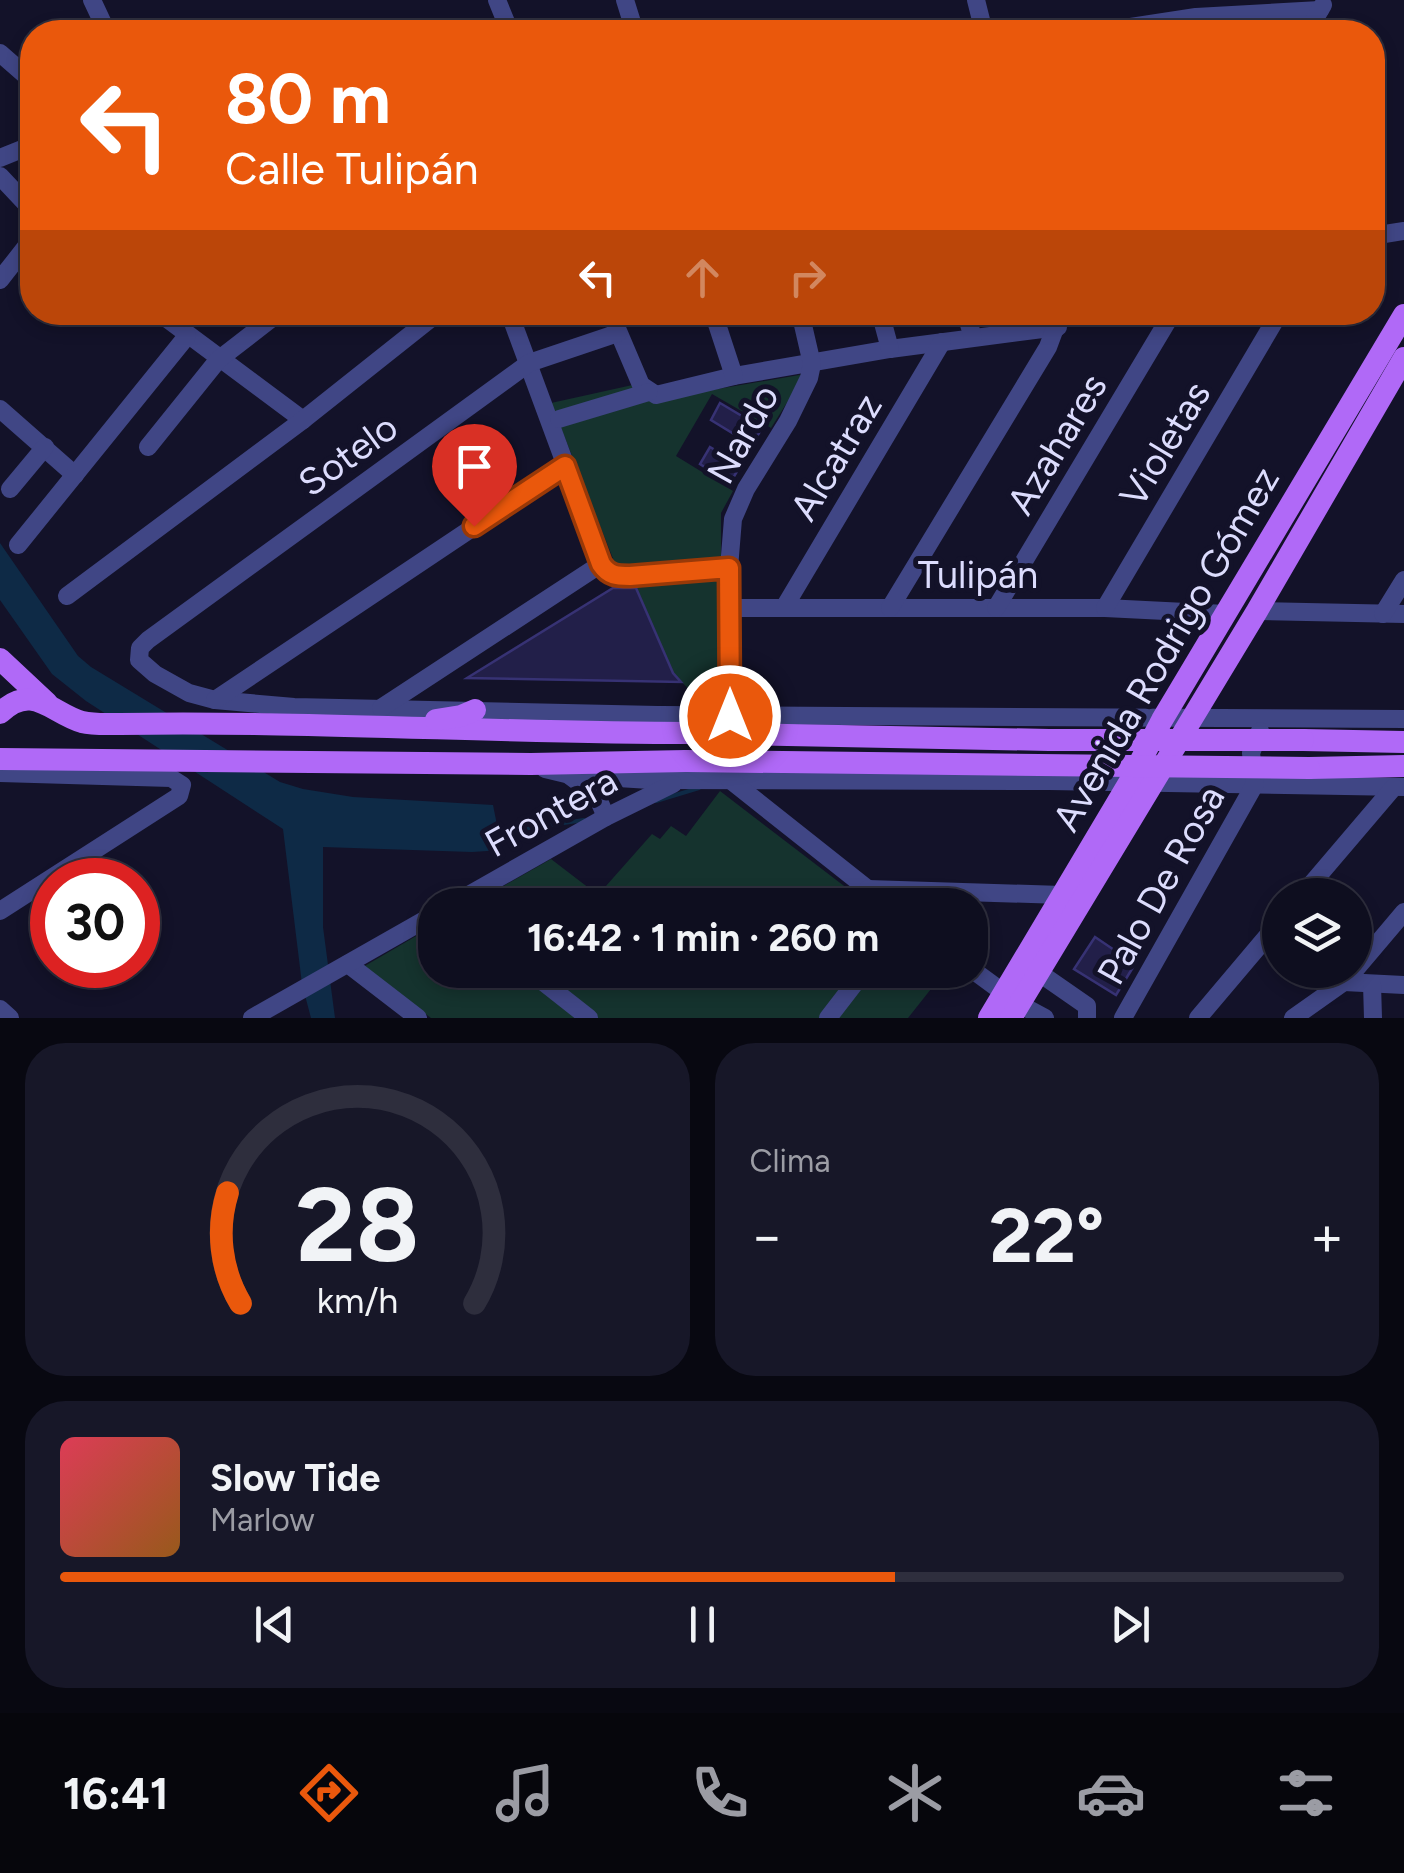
<!DOCTYPE html>
<html lang="es">
<meta charset="utf-8">
<style>
body{margin:0;font-family:Figtree,sans-serif;background:#171728;color:#f1f3f6;height:100vh;display:flex;flex-direction:column;font-size:38px;white-space:nowrap}
*{box-sizing:border-box;margin:0}
p{font-size:32px;color:#9b9ca4}
.icon{flex:none;width:55px;height:55px;fill:none;stroke:currentColor;stroke-width:2;stroke-linecap:round;stroke-linejoin:round}
.map{position:relative;height:1018px;overflow:hidden}
.panel{display:flex;flex-direction:column;gap:25px;padding:25px;background:#080811;flex:1}
.panel>*{flex:none}
.top-card{position:absolute;left:20px;top:20px;width:1365px;height:305px;border-radius:40px;box-shadow:0 5px 15px #0003,0 0 0 2px #2e2e3d;background:#ea580c;color:#fff;overflow:hidden}
.controls{position:absolute;left:1262px;top:878px;display:grid;gap:20px}
.controls a{display:grid;place-items:center;width:110px;height:110px;border-radius:50%;background:#0e0e1f;box-shadow:0 5px 15px #0003,0 0 0 2px #2e2e3d;font-size:50px}
.speed{position:absolute;left:30px;top:858px;display:flex;gap:20px;font-size:50px;font-weight:700;text-align:center}
.speed>*{display:grid;place-content:center;width:130px;height:130px;border-radius:50%;background:#0e0e1f;box-shadow:0 5px 15px #0003,0 0 0 2px #2e2e3d;line-height:1}
.speed .limit{border:15px solid #d22;background:#fff;color:#111}
.pin{position:absolute;display:grid;place-items:center;width:85px;height:85px;color:#fff;margin:-102px -42px;border-radius:50% 50% 50% 0;rotate:-45deg;box-shadow:0 0 10px #0007}
.pin .icon{rotate:45deg}
.me{position:absolute;width:110px;margin:-55px;rotate:0deg;stroke-linejoin:round;filter:drop-shadow(0 0 8px #0008)}
.turn{display:flex;align-items:center;gap:35px;height:210px;padding:0 40px;font-size:45px}
.turn .icon{width:130px;height:130px;stroke-width:2.5}
.turn b{display:block;font-size:70px;line-height:85px}
.lanes{display:flex;align-items:center;height:95px;padding:0 40px;background:#0003;justify-content:center;gap:50px;direction:ltr}
.lanes .off{opacity:.35}
.big{font-size:75px;font-weight:700;line-height:1.1}
.panel .tile{flex:1;display:flex;flex-direction:column;justify-content:center;gap:15px;min-width:0;padding:0 35px;border-radius:40px;background:#171728}
.panel .dial{align-items:center;gap:0}
.dial svg{height:260px;overflow:visible;fill:none;stroke:#2e2e3d;stroke-width:7;stroke-linecap:round;text-anchor:middle}
.dial text{fill:#f1f3f6;stroke:none}
.song{display:flex;align-items:center;gap:30px}
.cover{width:120px;height:120px;border-radius:15px;background:linear-gradient(135deg,hsl(350 70% 55%),hsl(30 70% 35%))}
.played{height:10px;border-radius:5px;background:linear-gradient(90deg,#ea580c 65%,#2e2e3d 65%)}
.keys{display:flex;justify-content:space-around;direction:ltr}
.heat{display:flex;justify-content:space-between;align-items:center;font-size:55px;direction:ltr}
.panel .tiles{flex:1;display:grid;gap:25px;grid-template-columns:1fr 1fr}
.tile:last-child{grid-column:span 2}
.trip{position:absolute;left:418px;top:888px;width:570px;height:100px;border-radius:40px;background:#0e0e1f;box-shadow:0 5px 15px #0003,0 0 0 2px #2e2e3d;font-weight:700;line-height:100px;text-align:center}
.tab-bar{display:flex;height:160px;justify-content:space-around;align-items:center;background:#06060c;color:#9b9ca4}
.tab-bar .icon{width:70px;height:70px}
.tab-bar .active{color:#ea580c}
.tab-bar b{font-size:45px;color:#f1f3f6}
.map>svg:first-child{display:block}
.green{fill:#15332e}
.water{fill:#0e2a46}
.lines{fill:none;stroke-linecap:round;stroke-linejoin:round}
.stream{stroke:#0e2a46;stroke-width:4}
.building{fill:#221f49;stroke:#373274;stroke-width:2.5}
.minor{stroke:#404685;stroke-width:18}
.major{stroke:#b069f7;stroke-width:22}
.major-bridge{stroke:#b069f7;stroke-width:22}
.route-casing{stroke:#983908;stroke-width:25}
.route{stroke:#ea580c;stroke-width:18}
.labels{text-anchor:middle;stroke-width:10;stroke-linejoin:round;paint-order:stroke}
.street-label{font-size:38px;fill:#dcdcfd;stroke:#131229}
</style>
<div class="map">
<svg width="1404" height="1018" viewBox="0 0 1404 1018">
<rect width="100%" height="100%" fill="#131229"/>
<g class="green">
<path d="M805,374L771,428L712,394L676,456L733,491L721,513V561L659,565L618,571L551,403L637,384L648,401Z"/>
<path d="M631,578L722,580L721,703H702L673,673Z"/>
<path d="M720,791L869,905H470L551,859L598,895L652,834L660,839L671,826L686,836Z"/>
<path d="M435,925V970H946L908,1018H431L363,967Z"/>
</g>
<path class="water" d="M0,543L78,656L91,667L280,782L303,789L353,797L493,805L502,850L472,852L323,847V927L335,1018H311L302,984L283,829L86,701L52,674L0,600Z"/>
<g class="lines">
<g class="stream">
<path d="M656,801L699,788"/>
<path d="M496,833L584,820"/>
</g>
</g>
<g class="building">
<path d="M720,403L762,428L752,445L711,420Z"/>
<path d="M710,447L741,465L730,483L700,464Z"/>
<path d="M613,588H636L673,673L681,682L467,678Z"/>
<path d="M1095,937L1135,964L1116,995L1074,969Z"/>
</g>
<g class="lines">
<g class="minor">
<path d="M92,0L107,32"/>
<path d="M497,0L510,32"/>
<path d="M625,0L635,32"/>
<path d="M976,0L984,32"/>
<path d="M1098,32L1196,17L1320,10"/>
<path d="M1307,32L1323,5"/>
<path d="M0,53L32,81"/>
<path d="M0,158L32,145"/>
<path d="M0,176L32,210"/>
<path d="M1372,236L1404,231"/>
<path d="M0,280L32,239"/>
<path d="M158,312L303,420"/>
<path d="M509,312L604,569L614,576H630L729,568"/>
<path d="M610,312L641,385L656,395L734,376L890,349L1058,327"/>
<path d="M713,312L734,376"/>
<path d="M880,312L890,349"/>
<path d="M965,312L973,337"/>
<path d="M618,333L529,363L148,640L140,648L139,660L155,674L189,693L215,700L294,707L658,715L1404,719"/>
<path d="M0,409L75,475"/>
<path d="M559,419L649,392"/>
<path d="M148,447L218,360L280,312"/>
<path d="M10,489L45,447"/>
<path d="M18,545L187,336"/>
<path d="M67,596L303,420L439,312"/>
<path d="M785,606L942,342"/>
<path d="M730,608H1105L1226,614"/>
<path d="M890,608L1048,347L1061,312"/>
<path d="M996,608L1173,312"/>
<path d="M1105,608L1280,312"/>
<path d="M1257,611L1404,614"/>
<path d="M1383,614L1404,580"/>
<path d="M215,700L565,466"/>
<path d="M381,708L601,564"/>
<path d="M730,715L729,568L733,519L746,489L788,421L809,378L812,364L800,312"/>
<path d="M545,769L570,775L650,780L1049,781L1404,787"/>
<path d="M0,773L171,778L182,785L179,796L0,911"/>
<path d="M570,776L597,796L606,817"/>
<path d="M729,779L888,905"/>
<path d="M868,889L1062,895"/>
<path d="M1302,895L1394,787"/>
<path d="M451,905L606,817L673,784"/>
<path d="M348,964L418,1018"/>
<path d="M970,968L1019,1004L1045,1018"/>
<path d="M528,970L589,1018"/>
<path d="M1355,970L1404,912"/>
<path d="M1038,972L1087,1006V1018"/>
<path d="M1344,982L1404,985"/>
<path d="M1372,984L1373,1018"/>
<path d="M0,1009L10,1018"/>
<path d="M252,1018L435,914"/>
<path d="M828,1018L865,970"/>
<path d="M1123,1018L1255,784L1251,753L1260,731"/>
<path d="M1198,1018L1280,921"/>
<path d="M1293,1018L1344,982L1355,970"/>
</g>
<g class="major">
<path d="M0,659L47,703"/>
<path d="M0,713C33,682 51,713 82,722C94,725 108,724 120,724C310,721 501,733 691,733"/>
<path d="M436,720L461,716L475,710"/>
<path d="M1303,740L1404,742"/>
<path d="M0,759L531,764L686,761"/>
<path d="M1309,768L1404,766"/>
<path d="M989,1018L1129,783L1162,720L1404,315"/>
<path d="M1011,1018L1257,611L1404,358"/>
</g>
<g class="major-bridge">
<path d="M691,733L1049,740H1303"/>
<path d="M686,761L1309,768"/>
</g>
</g>
<g class="lines">
<defs>
<path id="route" d="M474,526L565,466L601,564C609,576 617,576 630,576L729,568L730,716"/>
</defs>
<use href="#route" class="route-casing"/>
<use href="#route" class="route"/>
</g>
<g class="labels">
<g class="street-label">
<text transform="translate(743 434) rotate(-61)" y="13">Nardo</text>
<text transform="translate(1057 444) rotate(-59)" y="13">Azahares</text>
<text transform="translate(1165 444) rotate(-59)" y="13">Violetas</text>
<text transform="translate(348 455) rotate(-36)" y="13">Sotelo</text>
<text transform="translate(836 457) rotate(-59)" y="13">Alcatraz</text>
<text x="978" y="588">Tulipán</text>
<text transform="translate(1166 649) rotate(-60)" y="13">Avenida Rodrigo Gómez</text>
<text transform="translate(551 812) rotate(-29)" y="13">Frontera</text>
<text transform="translate(1161 885) rotate(-61)" y="13">Palo De Rosa</text>
</g>
</g>
</svg>
<div class="controls">
<a><svg class="icon" aria-label="layers" viewBox="0 0 24 24"><path d="M12 4l9 5-9 5-9-5zM3 14l9 5 9-5"/></svg></a>
</div>
<div class="speed"><div class="limit">30</div></div>
<div class="pin" style="left:474px;top:526px;background:#d93025"><svg class="icon" aria-label="arrive" viewBox="0 0 24 24"><path d="M6 21V4h12l-3 4 3 4H6"/></svg></div>
<svg class="me" style="left:730px;top:716px" viewBox="-20 -20 40 40"><circle r="17" fill="#ea580c" stroke="#fff" stroke-width="3"/><path d="M0-11L8 9 0 5-8 9z" fill="#fff"/></svg>
<div class="trip">16:42 · 1 min · 260 m</div>
<div class="top-card">
<div class="turn"><svg class="icon" aria-label="left" viewBox="0 0 24 24"><path d="M17 20v-9H6M10 6l-5 5 5 5"/></svg><div><b>80 m</b>Calle Tulipán</div></div>
<div class="lanes"><svg class="icon" aria-label="left" viewBox="0 0 24 24"><path d="M17 20v-9H6M10 6l-5 5 5 5"/></svg><svg class="icon off" aria-label="ahead" viewBox="0 0 24 24"><path d="M12 20V5M6 11l6-6 6 6"/></svg><svg class="icon off" aria-label="right" viewBox="0 0 24 24"><path d="M7 20v-9h11M14 6l5 5-5 5"/></svg></div>
</div>
</div>
<section class="panel">
<div class="tiles">
<div class="tile dial"><svg viewBox="0 0 100 80">
<path d="M14 69A42 42 0 1 1 86 69"/>
<path d="M14 69A42 42 0 0 1 10 35" stroke="#ea580c"/>
<text x="50" y="56" font-size="32" font-weight="700">28</text>
<text x="50" y="72" font-size="11">km/h</text>
</svg></div>
<div class="tile"><p>Clima</p>
<div class="heat"><a>−</a><b class="big">22°</b><a>+</a></div>
</div>
<div class="tile">
<div class="song"><i class="cover"></i><div><b>Slow Tide</b><p>Marlow</p></div></div>
<div class="played"></div>
<div class="keys"><svg class="icon" aria-label="previous" viewBox="0 0 24 24"><path d="M18 5L8 12l10 7zM5 5v14"/></svg><svg class="icon" aria-label="pause" viewBox="0 0 24 24"><path d="M8 5v14M16 5v14"/></svg><svg class="icon" aria-label="next" viewBox="0 0 24 24"><path d="M6 5l10 7-10 7zM19 5v14"/></svg></div>
</div>
</div>
</section>
<nav class="tab-bar">
<b>16:41</b>
<svg class="icon active" aria-label="directions" viewBox="0 0 24 24"><path d="M12 3l9 9-9 9-9-9zM9 14v-3h6M13 9l2 2-2 2"/></svg>
<svg class="icon" aria-label="music" viewBox="0 0 24 24"><path d="M9 18V5l10-2v13"/><circle cx="6" cy="18" r="3"/><circle cx="16" cy="16" r="3"/></svg>
<svg class="icon" aria-label="phone" viewBox="0 0 24 24"><path d="M5 4h4l2 5-3 2q2 4 5 5l2-3 5 2v4C11 20 4 13 5 4z"/></svg>
<svg class="icon" aria-label="climate" viewBox="0 0 24 24"><path d="M12 3v18M4 7l16 10M4 17L20 7"/></svg>
<svg class="icon" aria-label="car" viewBox="0 0 24 24"><path d="M5 17H2v-5l4-1 3-4h7l3 4 3 1v5h-3M9 17h6M6 11h13"/><circle cx="7" cy="17" r="2"/><circle cx="17" cy="17" r="2"/></svg>
<svg class="icon" aria-label="filters" viewBox="0 0 24 24"><path d="M4 7h16M4 17h16"/><circle cx="9" cy="7" r="2"/><circle cx="15" cy="17" r="2"/></svg>
</nav>
